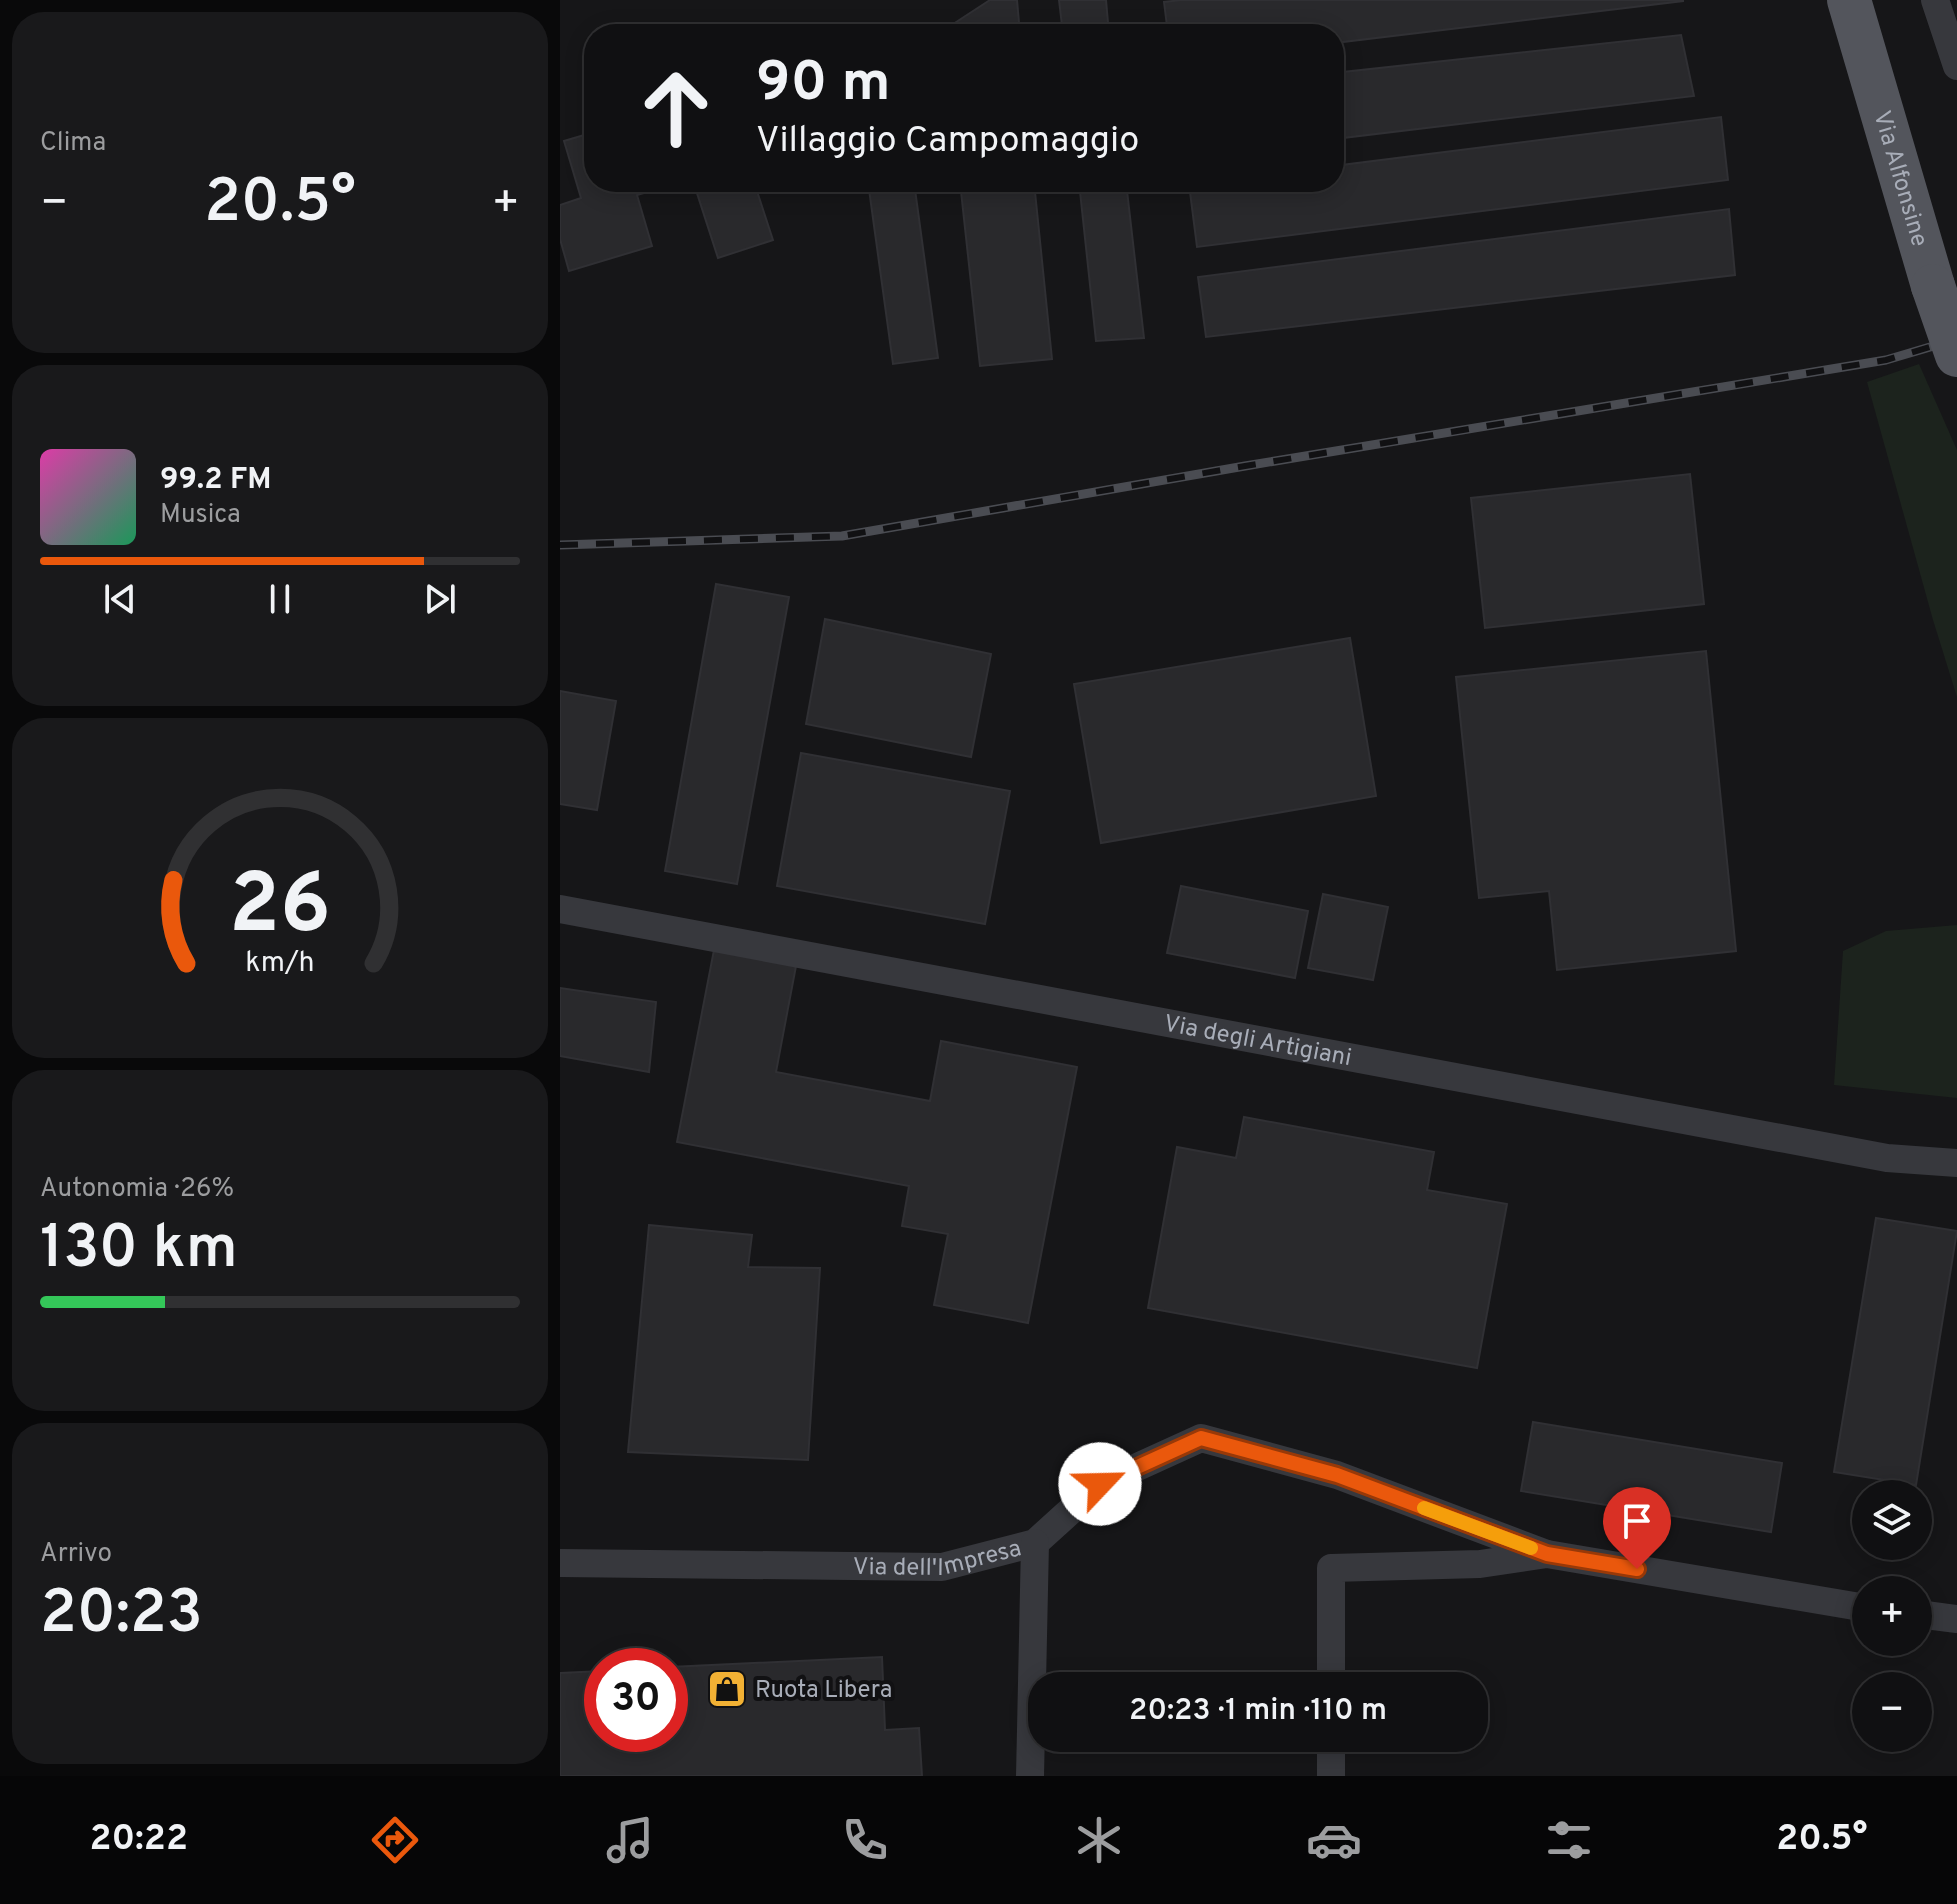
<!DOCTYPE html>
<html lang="it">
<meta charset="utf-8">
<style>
body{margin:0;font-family:Overpass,sans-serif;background:#19191b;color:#f1f3f6;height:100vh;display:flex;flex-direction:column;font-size:30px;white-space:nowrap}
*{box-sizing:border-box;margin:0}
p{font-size:26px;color:#9c9d9f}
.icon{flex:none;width:44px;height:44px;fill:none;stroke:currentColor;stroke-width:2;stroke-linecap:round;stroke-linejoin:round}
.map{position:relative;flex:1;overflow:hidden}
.panel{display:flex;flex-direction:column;gap:12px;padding:12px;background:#09090a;width:560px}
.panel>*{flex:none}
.guide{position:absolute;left:24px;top:24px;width:760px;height:168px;border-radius:32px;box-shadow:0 4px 20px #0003,0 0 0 2px #303032;background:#101012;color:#f1f3f6;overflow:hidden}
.buttons{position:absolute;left:1292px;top:1480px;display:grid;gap:16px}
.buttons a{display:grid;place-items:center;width:80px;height:80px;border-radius:50%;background:#101012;box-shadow:0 4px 20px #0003,0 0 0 2px #303032;font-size:40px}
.speed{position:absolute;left:24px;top:1648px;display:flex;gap:16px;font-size:40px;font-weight:700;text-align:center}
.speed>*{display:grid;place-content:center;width:104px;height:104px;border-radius:50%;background:#101012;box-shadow:0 4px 20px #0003,0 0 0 2px #303032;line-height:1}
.speed .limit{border:12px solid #d22;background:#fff;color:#111}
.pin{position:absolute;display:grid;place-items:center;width:68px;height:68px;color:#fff;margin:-82px -34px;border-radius:50% 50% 50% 0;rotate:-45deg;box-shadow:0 0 8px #0007}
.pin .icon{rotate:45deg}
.me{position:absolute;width:88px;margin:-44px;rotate:66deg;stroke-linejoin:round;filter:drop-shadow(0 0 6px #0008)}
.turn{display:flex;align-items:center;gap:28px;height:168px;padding:0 40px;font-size:36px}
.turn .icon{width:104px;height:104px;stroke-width:2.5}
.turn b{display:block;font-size:56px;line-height:68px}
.big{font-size:60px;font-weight:600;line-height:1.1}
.panel .widget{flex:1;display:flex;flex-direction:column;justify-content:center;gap:12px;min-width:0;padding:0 28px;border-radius:32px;background:#19191b}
.panel .dial{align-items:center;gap:0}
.dial svg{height:208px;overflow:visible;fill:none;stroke:#303032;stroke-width:7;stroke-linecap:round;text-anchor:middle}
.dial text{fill:#f1f3f6;stroke:none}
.song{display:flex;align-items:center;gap:24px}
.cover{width:96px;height:96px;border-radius:12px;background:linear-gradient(135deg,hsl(320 70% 55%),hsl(150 70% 35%))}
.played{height:8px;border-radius:4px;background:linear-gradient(90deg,#ea580c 80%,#303032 80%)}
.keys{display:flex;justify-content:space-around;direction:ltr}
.heat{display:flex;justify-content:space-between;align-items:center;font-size:44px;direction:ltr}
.charge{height:12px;border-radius:6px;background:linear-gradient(90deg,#34c759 26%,#303032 0)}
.trip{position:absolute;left:468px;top:1672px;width:460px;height:80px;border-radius:32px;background:#101012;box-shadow:0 4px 20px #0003,0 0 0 2px #303032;font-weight:600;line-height:80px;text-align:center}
.dock{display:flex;height:128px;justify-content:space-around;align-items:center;background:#060607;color:#9c9d9f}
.dock .icon{width:56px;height:56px}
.dock .active{color:#ea580c}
.dock b{font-size:36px;color:#f1f3f6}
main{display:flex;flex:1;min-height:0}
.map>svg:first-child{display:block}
.green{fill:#1c231d}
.building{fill:#29292c;stroke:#303034;stroke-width:2}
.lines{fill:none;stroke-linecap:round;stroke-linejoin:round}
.street{stroke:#37383d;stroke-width:28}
.primary{stroke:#53555c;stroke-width:44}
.rail-casing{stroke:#4a4c52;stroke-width:9}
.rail{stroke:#111113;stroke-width:6;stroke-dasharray:18;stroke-linecap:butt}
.primary-bridge{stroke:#53555c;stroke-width:44}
.route-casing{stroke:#983908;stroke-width:20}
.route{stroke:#ea580c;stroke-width:14}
.slow{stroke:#f59e0b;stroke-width:14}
.labels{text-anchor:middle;stroke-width:8;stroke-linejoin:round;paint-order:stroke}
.street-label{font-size:24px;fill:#a8adb8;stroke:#111113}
.poi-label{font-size:24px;fill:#a8adb8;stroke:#111113;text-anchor:start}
</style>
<main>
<section class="panel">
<div class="widget"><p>Clima</p>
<div class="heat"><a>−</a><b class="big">20.5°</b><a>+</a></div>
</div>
<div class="widget">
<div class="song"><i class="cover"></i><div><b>99.2 FM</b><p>Musica</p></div></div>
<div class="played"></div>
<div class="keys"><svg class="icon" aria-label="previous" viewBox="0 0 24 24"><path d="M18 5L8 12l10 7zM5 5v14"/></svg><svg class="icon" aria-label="pause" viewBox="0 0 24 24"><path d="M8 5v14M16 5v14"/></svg><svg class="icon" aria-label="next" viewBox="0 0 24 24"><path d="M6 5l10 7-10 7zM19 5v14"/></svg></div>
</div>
<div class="widget dial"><svg viewBox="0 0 100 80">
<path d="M14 69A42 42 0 1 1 86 69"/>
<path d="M14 69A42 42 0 0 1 9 37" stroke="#ea580c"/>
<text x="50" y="56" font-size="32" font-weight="700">26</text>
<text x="50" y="72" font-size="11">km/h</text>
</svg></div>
<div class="widget"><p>Autonomia · 26%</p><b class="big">130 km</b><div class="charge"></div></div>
<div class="widget"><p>Arrivo</p><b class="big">20:23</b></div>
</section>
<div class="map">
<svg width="1397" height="1776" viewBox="0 0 1397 1776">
<rect width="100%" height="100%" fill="#161618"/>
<g class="green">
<path d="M1359,364L1397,450V697L1373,620L1307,382Z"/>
<path d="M1397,925V1098L1274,1085L1283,951L1326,931Z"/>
</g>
<g class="building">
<path d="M430,0H457L460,34H384V30Z"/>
<path d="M499,0H546L549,34H503Z"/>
<path d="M621,0H1123V1L774,43V34H608L604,2Z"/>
<path d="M1121,35L1134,96L774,139V73Z"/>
<path d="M1161,117L1168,180L637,247L629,184L643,182H774V166Z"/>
<path d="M34,132V182H122L77,195L92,246L9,271L0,239V205L21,198L4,141Z"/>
<path d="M149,182H194L213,240L158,258L135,187Z"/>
<path d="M308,182H354L378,358L333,364Z"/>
<path d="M400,182H474L492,359L420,366Z"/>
<path d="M519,182H566L584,338L536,341Z"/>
<path d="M1169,209L1175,275L646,337L638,277Z"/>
<path d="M1130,474L1144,604L925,628L911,498Z"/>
<path d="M156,584L229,597L177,884L105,871Z"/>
<path d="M265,619L431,654L411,757L246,724Z"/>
<path d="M790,638L816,796L541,843L514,684Z"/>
<path d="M1146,651L1176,951L997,970L989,891L919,898L896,677Z"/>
<path d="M0,691L56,701L37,810L0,804Z"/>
<path d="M241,753L450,791L425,924L217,886Z"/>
<path d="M621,886L748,911L735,978L607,953Z"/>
<path d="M763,894L828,907L813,980L748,968Z"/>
<path d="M154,950L236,966L216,1072L370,1101L381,1041L517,1067L468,1323L374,1305L388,1234L342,1226L349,1186L117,1142Z"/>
<path d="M0,988L96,1002L89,1072L0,1056Z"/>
<path d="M684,1117L874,1152L867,1190L947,1204L917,1368L588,1308L617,1147L676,1158Z"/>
<path d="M1316,1218L1397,1231L1356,1485L1274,1472Z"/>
<path d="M89,1225L192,1235L188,1267L260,1268L248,1460L68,1452Z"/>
<path d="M973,1422L1222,1463L1211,1532L961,1491Z"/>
<path d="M322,1657L325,1730L359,1728L362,1776H0V1673L42,1671V1734H110V1667Z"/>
</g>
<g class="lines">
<g class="street">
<path d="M1375,0L1397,66"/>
<path id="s1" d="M0,909L1327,1158L1397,1163"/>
<path id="s2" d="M0,1563L382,1567L475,1543L540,1484L641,1438L777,1475L987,1554"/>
<path d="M1358,1614L1397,1619"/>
<path d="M771,1686V1568L920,1564L987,1554L1306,1608"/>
<path d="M771,1738V1776"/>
<path d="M470,1776L475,1543"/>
</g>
<path class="primary" id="s3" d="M1289,0L1373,286"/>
<defs>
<path id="rail" d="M0,545L282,536L685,466L1326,360L1397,339"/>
</defs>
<use href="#rail" class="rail-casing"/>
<use href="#rail" class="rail"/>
<path class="primary-bridge" d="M1373,286L1397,355"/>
</g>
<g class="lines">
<defs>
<path id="route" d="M540,1484L641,1438L777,1475L987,1554L1077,1569"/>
</defs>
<use href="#route" class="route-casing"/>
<use href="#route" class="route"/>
<path class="slow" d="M864,1508L971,1548"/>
</g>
<defs>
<symbol id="shop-square" viewBox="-11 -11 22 22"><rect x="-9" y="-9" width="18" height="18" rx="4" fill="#f2b134" stroke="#111113"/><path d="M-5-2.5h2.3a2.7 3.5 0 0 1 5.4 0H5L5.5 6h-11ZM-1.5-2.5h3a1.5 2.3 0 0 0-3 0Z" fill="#111"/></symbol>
</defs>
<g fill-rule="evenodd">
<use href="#shop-square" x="145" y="1667" width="44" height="44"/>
</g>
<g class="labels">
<g class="street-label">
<text dy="8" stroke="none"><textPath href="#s3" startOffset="186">Via Alfonsine</textPath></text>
<text dy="8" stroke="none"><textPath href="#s1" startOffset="710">Via degli Artigiani</textPath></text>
<text dy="8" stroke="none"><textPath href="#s2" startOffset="378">Via dell'Impresa</textPath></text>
</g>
<g class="poi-label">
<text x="195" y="1697">Ruota Libera</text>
</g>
</g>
</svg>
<div class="buttons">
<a><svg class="icon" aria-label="layers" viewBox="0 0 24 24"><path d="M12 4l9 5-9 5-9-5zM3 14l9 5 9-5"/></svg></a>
<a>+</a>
<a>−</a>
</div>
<div class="speed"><div class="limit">30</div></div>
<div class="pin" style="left:1077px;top:1569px;background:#d93025"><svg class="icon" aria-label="arrive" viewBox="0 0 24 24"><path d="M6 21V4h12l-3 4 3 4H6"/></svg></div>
<svg class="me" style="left:540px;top:1484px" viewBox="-20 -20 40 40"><circle r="19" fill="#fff"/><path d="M0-13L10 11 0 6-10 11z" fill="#ea580c"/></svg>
<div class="trip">20:23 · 1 min · 110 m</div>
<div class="guide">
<div class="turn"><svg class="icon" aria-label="ahead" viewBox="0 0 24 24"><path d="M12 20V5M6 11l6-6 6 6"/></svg><div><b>90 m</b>Villaggio Campomaggio</div></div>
</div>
</div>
</main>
<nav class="dock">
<b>20:22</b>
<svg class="icon active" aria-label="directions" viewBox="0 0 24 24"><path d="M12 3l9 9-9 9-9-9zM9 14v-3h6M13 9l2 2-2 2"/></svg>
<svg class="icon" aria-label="music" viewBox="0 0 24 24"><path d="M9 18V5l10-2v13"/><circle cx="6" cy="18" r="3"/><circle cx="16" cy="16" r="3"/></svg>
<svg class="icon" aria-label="phone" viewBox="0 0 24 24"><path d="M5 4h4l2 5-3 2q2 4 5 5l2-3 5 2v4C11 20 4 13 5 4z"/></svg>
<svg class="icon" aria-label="climate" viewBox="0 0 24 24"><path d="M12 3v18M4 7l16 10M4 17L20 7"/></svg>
<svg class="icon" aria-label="car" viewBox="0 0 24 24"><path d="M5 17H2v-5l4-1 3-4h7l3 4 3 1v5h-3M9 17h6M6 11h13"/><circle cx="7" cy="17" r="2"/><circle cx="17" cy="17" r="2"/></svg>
<svg class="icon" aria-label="filters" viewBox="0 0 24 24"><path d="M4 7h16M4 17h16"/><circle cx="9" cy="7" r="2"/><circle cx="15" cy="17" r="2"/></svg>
<b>20.5°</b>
</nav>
